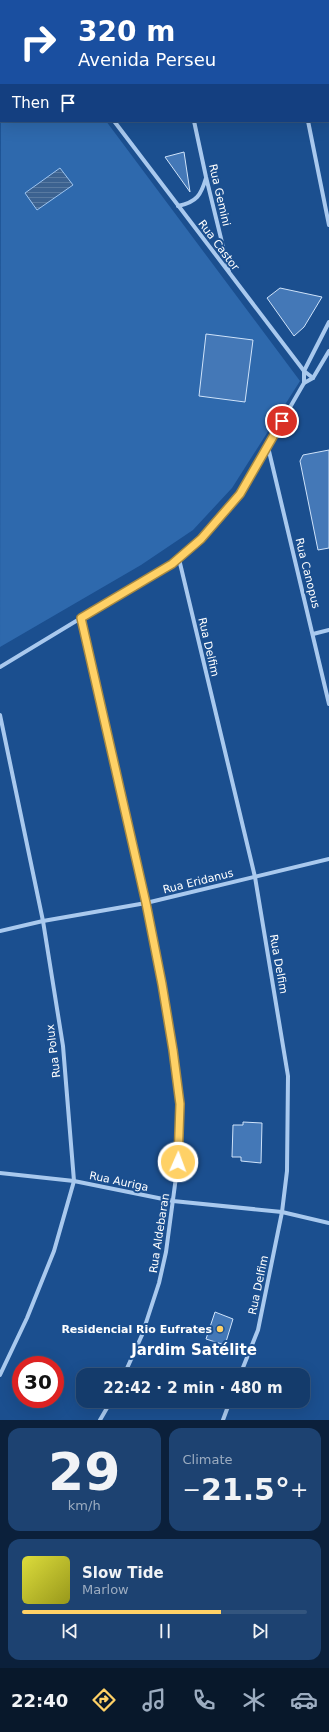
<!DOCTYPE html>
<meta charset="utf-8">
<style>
body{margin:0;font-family:"DejaVu Sans",sans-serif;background:#1d4271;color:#f1f3f6;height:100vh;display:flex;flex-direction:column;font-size:15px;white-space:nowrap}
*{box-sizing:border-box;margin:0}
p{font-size:13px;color:#9dadc1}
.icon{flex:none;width:22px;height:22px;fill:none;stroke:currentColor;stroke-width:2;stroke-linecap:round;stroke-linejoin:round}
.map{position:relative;height:1420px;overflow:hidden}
.details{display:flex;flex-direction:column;gap:8px;padding:8px;background:#0b203b;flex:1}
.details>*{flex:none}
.hud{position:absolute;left:0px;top:0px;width:329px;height:122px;box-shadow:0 4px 16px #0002,0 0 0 1px #33557e;background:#1a4fa0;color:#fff;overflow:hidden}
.speed{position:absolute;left:12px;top:1356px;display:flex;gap:8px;font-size:20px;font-weight:700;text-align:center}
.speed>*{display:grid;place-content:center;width:52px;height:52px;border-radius:50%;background:#143b6b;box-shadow:0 4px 16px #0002,0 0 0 1px #33557e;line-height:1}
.speed .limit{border:6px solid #d22;background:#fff;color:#111}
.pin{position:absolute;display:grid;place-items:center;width:34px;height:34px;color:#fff;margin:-17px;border:2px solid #fff;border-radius:50%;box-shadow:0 1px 4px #0007}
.me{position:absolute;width:44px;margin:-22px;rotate:2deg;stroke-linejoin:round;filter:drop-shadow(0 0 3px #0008)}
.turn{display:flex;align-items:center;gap:14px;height:84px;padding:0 12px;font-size:18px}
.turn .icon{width:52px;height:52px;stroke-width:2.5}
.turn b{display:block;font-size:28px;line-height:34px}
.then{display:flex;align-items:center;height:38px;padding:0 12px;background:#0003;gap:8px;font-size:15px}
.big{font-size:30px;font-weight:600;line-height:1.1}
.details .widget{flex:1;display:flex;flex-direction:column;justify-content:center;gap:6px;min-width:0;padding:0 14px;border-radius:12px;background:#1d4271}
.details .dial{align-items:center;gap:0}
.dial b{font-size:52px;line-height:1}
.song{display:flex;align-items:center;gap:12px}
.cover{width:48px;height:48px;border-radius:6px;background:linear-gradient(135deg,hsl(60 70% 55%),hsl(60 70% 35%))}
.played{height:4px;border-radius:2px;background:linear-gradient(90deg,#ffd166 70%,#33557e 70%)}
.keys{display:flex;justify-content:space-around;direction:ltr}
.heat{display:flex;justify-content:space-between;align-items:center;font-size:22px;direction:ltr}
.details .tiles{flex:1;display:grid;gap:8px;grid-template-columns:1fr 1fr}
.widget:last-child{grid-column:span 2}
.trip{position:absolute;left:76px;top:1368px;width:234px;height:40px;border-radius:12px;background:#143b6b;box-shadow:0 4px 16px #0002,0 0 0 1px #33557e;font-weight:600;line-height:40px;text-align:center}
.dock{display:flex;height:64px;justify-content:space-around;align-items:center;background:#08182b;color:#9dadc1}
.dock .icon{width:28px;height:28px}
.dock .on{color:#ffd166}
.dock b{font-size:18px;color:#f1f3f6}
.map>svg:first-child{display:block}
.pitch{fill:#2e69ad}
.water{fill:url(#water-rules);stroke:#9cc4f0}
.building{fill:#4478b7;stroke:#cfe3fa}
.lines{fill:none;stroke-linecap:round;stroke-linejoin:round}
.minor{stroke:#a9c9ee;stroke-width:4}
.route-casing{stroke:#a68842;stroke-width:10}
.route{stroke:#ffd166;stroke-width:7}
.poi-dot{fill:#ffd166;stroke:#1b4f8f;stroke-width:1.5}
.labels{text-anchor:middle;stroke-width:4;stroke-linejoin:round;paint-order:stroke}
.street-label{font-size:11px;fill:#fff;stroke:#1b4f8f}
.poi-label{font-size:11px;font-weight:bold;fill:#fff;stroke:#1b4f8f;text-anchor:end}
.district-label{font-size:15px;font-weight:bold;fill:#fff;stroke:#1b4f8f}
</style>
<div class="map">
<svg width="329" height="1420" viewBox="0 0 329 1420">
<defs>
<pattern id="water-rules" width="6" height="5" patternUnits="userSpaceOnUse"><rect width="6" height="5" fill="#3c6290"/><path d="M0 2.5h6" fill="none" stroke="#597aa1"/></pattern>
</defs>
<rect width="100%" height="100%" fill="#1b4f8f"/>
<path class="pitch" d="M1,22V121H106L300,381L232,488L193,530L141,565L0,647Z"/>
<path class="water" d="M60,168L73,185L37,210L25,193Z"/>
<g class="building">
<path d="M184,152L190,192L165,157Z"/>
<path d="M280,288L322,297L304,327L294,336L267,298Z"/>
<path d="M206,334L253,340L245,402L199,396Z"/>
<path d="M329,450V548L318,550L300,461L303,455Z"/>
<path d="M243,1122L262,1123L261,1163L241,1161V1157H232L233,1125H243Z"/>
<path d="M215,1312L233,1319L225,1345L206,1339Z"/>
</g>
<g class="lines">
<g class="minor">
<path d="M24,0V1"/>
<path d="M55,0L56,1"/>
<path d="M169,0V1"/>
<path d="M284,0V1"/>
<path d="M114,121L304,371L313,378"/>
<path d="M194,121L206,177L229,271"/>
<path d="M308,121L329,225"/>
<path d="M178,206C197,202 201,195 206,178"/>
<path d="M304,383L313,378L329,351"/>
<path d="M268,447L329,704"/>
<path d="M179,559L255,877L288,1076L287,1171L282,1212L258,1330L240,1375"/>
<path d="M81,618L146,903L173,1050L180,1104L178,1162L166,1252L159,1283L142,1335L124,1375"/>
<path d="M313,634L329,630"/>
<path d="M0,667L172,563L201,539L240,494L304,383V371L329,322"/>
<path d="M0,715L43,921L63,1046L74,1181L54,1251L27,1318L0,1375"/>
<path d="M0,931L43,921L146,903L329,859"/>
<path d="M0,1173L74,1181L173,1201L282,1212L329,1223"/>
<path d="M100,1420L111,1401"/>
<path d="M223,1420L230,1401"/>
</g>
</g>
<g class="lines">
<defs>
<path id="route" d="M178,1162L180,1104L173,1050L162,984L146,903L81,618L172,564L201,539L240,494L282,421"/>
</defs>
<use href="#route" class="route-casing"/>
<use href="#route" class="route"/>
</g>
<circle class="poi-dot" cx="220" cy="1329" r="4"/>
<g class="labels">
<g class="street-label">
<text transform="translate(220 195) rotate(77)" y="4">Rua Gemini</text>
<text transform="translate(219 245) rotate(53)" y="4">Rua Castor</text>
<text transform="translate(308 573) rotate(76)" y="4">Rua Canopus</text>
<text transform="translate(209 647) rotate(77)" y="4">Rua Delfim</text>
<text transform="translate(198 881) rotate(-14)" y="4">Rua Eridanus</text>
<text transform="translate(279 964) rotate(80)" y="4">Rua Delfim</text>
<text transform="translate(53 1051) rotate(-97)" y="4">Rua Polux</text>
<text transform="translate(119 1181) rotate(12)" y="4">Rua Auriga</text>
<text transform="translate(159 1233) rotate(-81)" y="4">Rua Aldebaran</text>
<text transform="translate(258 1285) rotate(-78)" y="4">Rua Delfim</text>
</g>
<g class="poi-label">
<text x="212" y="1333">Residencial Rio Eufrates</text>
</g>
<g class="district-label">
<text x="194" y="1355">Jardim Satélite</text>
</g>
</g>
</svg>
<div class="speed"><div class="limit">30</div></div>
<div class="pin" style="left:282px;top:421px;background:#d93025"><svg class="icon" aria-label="arrive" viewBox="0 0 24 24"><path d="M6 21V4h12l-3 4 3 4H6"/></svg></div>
<svg class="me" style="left:178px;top:1162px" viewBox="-20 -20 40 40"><circle r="17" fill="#ffd166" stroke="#fff" stroke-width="3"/><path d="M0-11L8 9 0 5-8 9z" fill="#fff"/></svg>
<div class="trip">22:42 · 2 min · 480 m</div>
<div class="hud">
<div class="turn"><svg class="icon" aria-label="right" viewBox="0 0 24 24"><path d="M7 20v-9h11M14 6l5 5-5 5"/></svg><div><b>320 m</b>Avenida Perseu</div></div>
<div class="then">Then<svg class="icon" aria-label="arrive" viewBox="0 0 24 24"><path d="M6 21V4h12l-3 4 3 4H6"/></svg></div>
</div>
</div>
<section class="details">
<div class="tiles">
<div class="widget dial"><b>29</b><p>km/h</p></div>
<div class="widget"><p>Climate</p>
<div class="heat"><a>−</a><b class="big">21.5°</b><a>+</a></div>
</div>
<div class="widget">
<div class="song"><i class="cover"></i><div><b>Slow Tide</b><p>Marlow</p></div></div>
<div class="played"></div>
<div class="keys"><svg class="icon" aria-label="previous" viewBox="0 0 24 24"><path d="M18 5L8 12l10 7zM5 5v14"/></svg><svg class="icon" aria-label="pause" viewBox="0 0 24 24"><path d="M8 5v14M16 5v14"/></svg><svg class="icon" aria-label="next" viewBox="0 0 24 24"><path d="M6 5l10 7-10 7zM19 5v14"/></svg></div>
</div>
</div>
</section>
<nav class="dock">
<b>22:40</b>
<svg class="icon on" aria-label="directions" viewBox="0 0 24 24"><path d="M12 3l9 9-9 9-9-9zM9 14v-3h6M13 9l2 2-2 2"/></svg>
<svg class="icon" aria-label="music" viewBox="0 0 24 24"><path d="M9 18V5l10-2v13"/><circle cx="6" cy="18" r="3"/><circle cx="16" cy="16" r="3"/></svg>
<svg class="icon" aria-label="phone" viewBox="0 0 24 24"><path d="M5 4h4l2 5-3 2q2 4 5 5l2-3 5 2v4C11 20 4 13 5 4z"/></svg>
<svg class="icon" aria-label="climate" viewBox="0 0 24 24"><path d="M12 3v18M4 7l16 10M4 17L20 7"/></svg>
<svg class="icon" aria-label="car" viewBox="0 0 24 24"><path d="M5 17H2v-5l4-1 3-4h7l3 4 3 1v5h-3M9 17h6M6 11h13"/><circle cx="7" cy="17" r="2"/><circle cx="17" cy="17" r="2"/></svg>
</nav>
